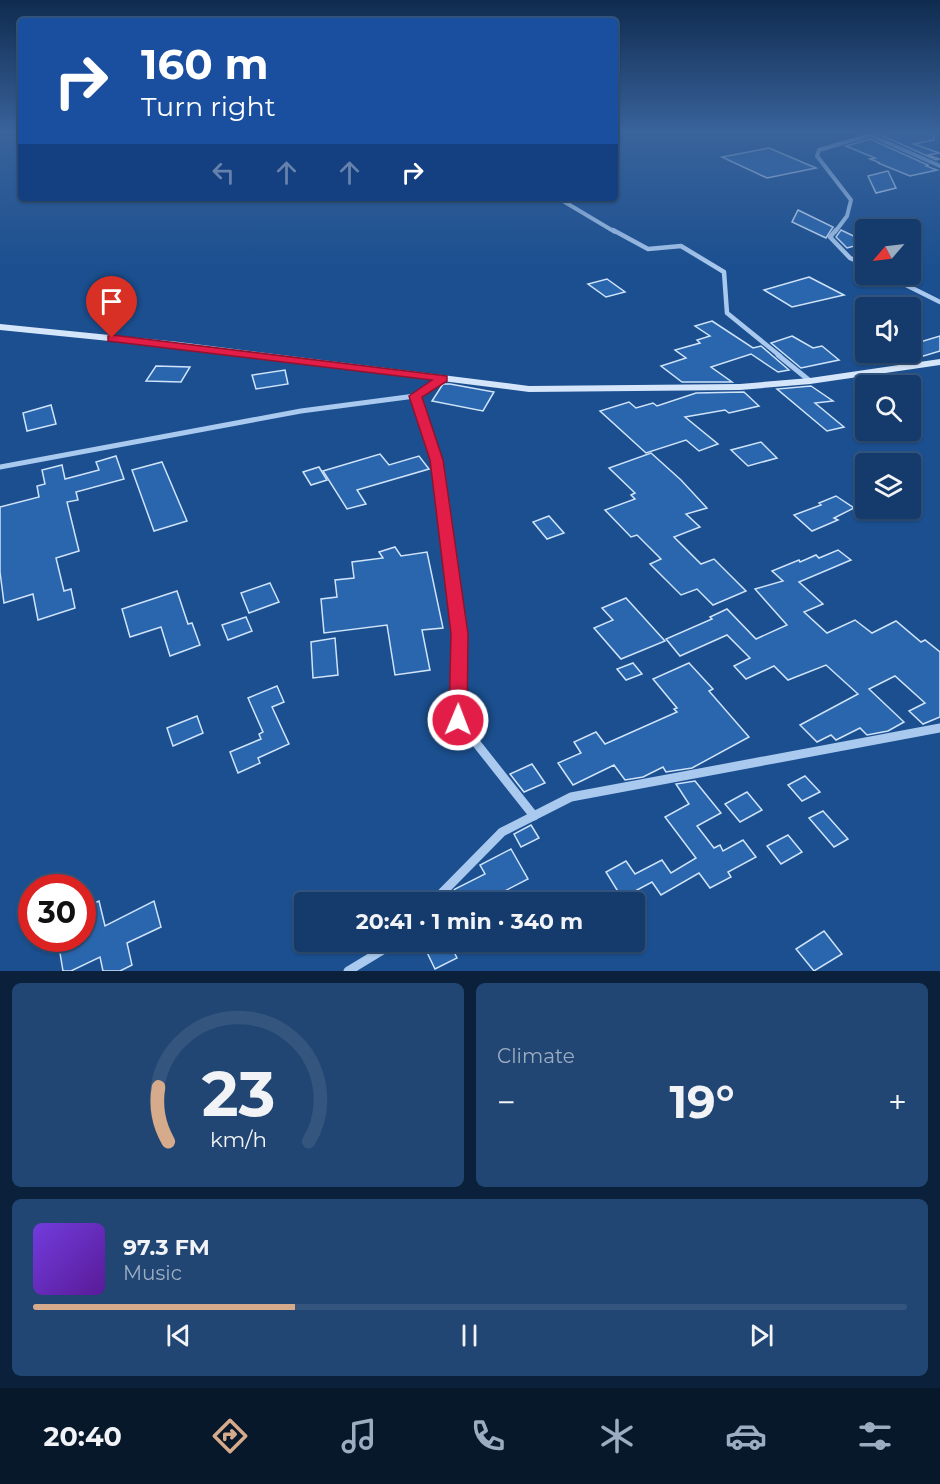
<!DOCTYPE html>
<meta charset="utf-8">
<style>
body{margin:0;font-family:Montserrat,sans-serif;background:#214673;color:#f1f3f6;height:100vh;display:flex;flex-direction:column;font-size:22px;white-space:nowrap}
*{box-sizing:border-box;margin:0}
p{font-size:20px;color:#9dadc1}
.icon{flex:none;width:33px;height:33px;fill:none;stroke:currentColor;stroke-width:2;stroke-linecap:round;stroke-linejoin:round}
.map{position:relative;height:971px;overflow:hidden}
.drawer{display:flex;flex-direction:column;gap:12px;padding:12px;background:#0b203b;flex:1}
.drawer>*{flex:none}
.hud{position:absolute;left:18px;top:18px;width:600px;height:183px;border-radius:6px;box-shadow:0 2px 4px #0004,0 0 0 2px #33557e;background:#1a4fa0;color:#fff;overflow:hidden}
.needle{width:39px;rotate:242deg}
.tools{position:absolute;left:855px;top:219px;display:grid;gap:12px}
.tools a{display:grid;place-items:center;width:66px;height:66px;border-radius:6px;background:#143b6b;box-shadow:0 2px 4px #0004,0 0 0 2px #33557e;font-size:30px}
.speed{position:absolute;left:18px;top:874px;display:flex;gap:12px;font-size:30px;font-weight:700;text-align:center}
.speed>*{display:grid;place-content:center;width:78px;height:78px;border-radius:50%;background:#143b6b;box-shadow:0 2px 4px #0004,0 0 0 2px #33557e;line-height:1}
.speed .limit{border:9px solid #d22;background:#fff;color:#111}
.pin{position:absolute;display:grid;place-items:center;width:51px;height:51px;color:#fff;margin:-62px -26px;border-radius:50% 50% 50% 0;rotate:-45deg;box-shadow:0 0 6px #0007}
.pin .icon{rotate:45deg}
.me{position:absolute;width:66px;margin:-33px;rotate:1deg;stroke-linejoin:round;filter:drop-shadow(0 0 4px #0008)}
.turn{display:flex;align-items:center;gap:21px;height:126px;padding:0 24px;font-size:27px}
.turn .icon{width:78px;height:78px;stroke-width:2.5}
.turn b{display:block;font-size:42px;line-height:51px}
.lanes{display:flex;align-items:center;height:57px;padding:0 24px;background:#0003;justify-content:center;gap:30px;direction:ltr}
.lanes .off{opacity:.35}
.big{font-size:45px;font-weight:700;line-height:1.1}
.drawer .widget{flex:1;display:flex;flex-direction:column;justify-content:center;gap:9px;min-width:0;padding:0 21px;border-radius:9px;background:#214673}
.drawer .dial{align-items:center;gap:0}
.dial svg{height:156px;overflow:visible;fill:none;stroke:#33557e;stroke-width:7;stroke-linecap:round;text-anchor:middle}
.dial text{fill:#f1f3f6;stroke:none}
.song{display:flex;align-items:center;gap:18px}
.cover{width:72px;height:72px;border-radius:9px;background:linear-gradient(135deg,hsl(260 70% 55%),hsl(270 70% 35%))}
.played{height:6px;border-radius:3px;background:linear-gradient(90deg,#d6ab8b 30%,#33557e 30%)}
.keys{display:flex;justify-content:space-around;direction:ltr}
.heat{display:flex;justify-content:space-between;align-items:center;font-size:33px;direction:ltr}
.drawer .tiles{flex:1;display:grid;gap:12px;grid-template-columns:1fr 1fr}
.widget:last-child{grid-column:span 2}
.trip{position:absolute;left:294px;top:892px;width:351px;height:60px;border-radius:6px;background:#143b6b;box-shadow:0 2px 4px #0004,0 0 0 2px #33557e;font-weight:700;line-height:60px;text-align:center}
.dock{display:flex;height:96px;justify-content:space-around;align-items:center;background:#08182b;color:#9dadc1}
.dock .icon{width:42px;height:42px}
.dock .active{color:#d6ab8b}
.dock b{font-size:27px;color:#f1f3f6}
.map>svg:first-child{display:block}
.building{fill:#2a66ad;stroke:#cfe3fa;stroke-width:1.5}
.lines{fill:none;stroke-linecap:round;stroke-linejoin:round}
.street-far4{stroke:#a9c9ee;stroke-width:4}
.street-far3{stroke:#a9c9ee;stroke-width:4.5}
.street-far2{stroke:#a9c9ee;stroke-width:5}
.street-far1{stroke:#a9c9ee;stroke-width:7}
.street{stroke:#a9c9ee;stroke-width:9}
.secondary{fill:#d6e6fa;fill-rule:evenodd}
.route{fill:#e11d48;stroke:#92132f;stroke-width:1.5}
</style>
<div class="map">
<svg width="940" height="971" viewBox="0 0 940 971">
<rect width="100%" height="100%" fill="#1b4f8f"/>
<g class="building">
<path d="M884,133H933L934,140L914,144L939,153L928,155L939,159L936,160L883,136Z"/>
<path d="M870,139L928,165L926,166L937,170L910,176L878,163H880L870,159L875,158L846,146Z"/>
<path d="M769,148L816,168L767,178L722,157Z"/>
<path d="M888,171L896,188L876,193L868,176Z"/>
<path d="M798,210L833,227L826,238L792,222Z"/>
<path d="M841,230L866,242V243L847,248L836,237Z"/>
<path d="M809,277L844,295L792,307L764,290Z"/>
<path d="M607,279L625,292L606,297L588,284Z"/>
<path d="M712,321L753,348L761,346L789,370L778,372L751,354L711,367L732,382H682L661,366L686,358L675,350L700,343L697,340L710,336L695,326Z"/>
<path d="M792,336L813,348L822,346L839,360L801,368L771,343Z"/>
<path d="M940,336V351L917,358L909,352H910V345Z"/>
<path d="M156,366L190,367L181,382L146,381Z"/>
<path d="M285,370L288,384L256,389L252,375Z"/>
<path d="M443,384H450L494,392L483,411L432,401Z"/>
<path d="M811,386L833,401L815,403L844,427L827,431L777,389Z"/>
<path d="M744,392L759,406L729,413L725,410L685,417L718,444L699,451L686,440L646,453L600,411L629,402L636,408L653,403L657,406L696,393Z"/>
<path d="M51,405L56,424L27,431L23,413Z"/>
<path d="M761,442L777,458L748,466L731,450Z"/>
<path d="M651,453L681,480L707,508L686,514L700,527L674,537L701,564L714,559L746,591L713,605L697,589L681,595L650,564L661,559L637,535L631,537L605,510L635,499L631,495L635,493L609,468Z"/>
<path d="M380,454L389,465L419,456L429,469L357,490L366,504L347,509L323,471Z"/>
<path d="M116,456L124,479L76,492L78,500L67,502L79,551L56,558L64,591L71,589L75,608L38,620L33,594L4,603L0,572V507L39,497L37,486L45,484L42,470L62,465L65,479L99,470L96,462Z"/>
<path d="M162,462L187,521L154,531L132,470Z"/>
<path d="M319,467L327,480L311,485L303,472Z"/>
<path d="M836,496L854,508L834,518L838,520L812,531L794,515L821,505L819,503Z"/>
<path d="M549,516L564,533L547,539L533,522Z"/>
<path d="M395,547L401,556L427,552L443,628L422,630L430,670L395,675L387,625L324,633L321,599L337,597L335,580L354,578L352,562L383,558L379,552Z"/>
<path d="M838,550L851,560L799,582L823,604L804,612L827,633L855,620L872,633L896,621L921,642L925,640L940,652V717L923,724L909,711L925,703L895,676L869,689L904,722L888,731L867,735L860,728L836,740L831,735L817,742L800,725L858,694L826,665L788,680L774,666L746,679L734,666L750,658L727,635L680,656L666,639L712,619L710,617L727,609L756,639L787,625L755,589L783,581L772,571L799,560L800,562L816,555L819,558Z"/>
<path d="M270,583L279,602L249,613L241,593Z"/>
<path d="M177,591L188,624L192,623L200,645L170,656L161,627L130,637L122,609Z"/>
<path d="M626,598L665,641L621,659L594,628L613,620L602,608Z"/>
<path d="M246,617L252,631L228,640L222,625Z"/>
<path d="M335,638L338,675L313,678L311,642Z"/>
<path d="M633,663L642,674L626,680L617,669Z"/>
<path d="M689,663L713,689L709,691L749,737L692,768L666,772L663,767L643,777L625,780L614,765L573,785L558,763L581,753L574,742L596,732L605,744L677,712L674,709L677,708L653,679Z"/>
<path d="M277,686L284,702L272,707L289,744L258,758L260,763L238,773L230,752L261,739L259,734L263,732L248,698Z"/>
<path d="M197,716L203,733L173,746L167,728Z"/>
<path d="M532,764L545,783L524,792L510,774Z"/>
<path d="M805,776L820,792L802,801L788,785Z"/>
<path d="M695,781L721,813L697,826L714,848L720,845L723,851L743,840L756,857L728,872L731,877L710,888L699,873L661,895L652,882L622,898L606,872L626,861L635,874L662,860L671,873L696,858L665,817L689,804L676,784Z"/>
<path d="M747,792L762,810L740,822L725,804Z"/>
<path d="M823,811L848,839L834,847L809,818Z"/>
<path d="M531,825L539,838L521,847L514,834Z"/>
<path d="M788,835L802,852L781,864L767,846Z"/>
<path d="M511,849L528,879L489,899L491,903H441L455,889L485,874L480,865Z"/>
<path d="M99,901L105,926L154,901L161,927L127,943L132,965L120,971H103L100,957L71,971H63L60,953L82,943V908Z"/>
<path d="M824,931L842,954L814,971L796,949Z"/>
<path d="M422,942H449L457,958L435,969Z"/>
</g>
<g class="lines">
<g class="street-far4">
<path d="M880,133L870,135L940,166"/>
<path d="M558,198L615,232"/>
<path d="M835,232L847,216L851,200L817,156L819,150L870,135"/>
</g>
<g class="street-far3">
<path d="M613,230L648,249L681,246L724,272L727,313L780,356"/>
<path d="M836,230L830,237L850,258L866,265"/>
<path d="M884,274L940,302"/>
</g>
<g class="street-far2">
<path d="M778,355L810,381"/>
<path d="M415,396L436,460L444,515"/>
<path d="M0,467L301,411L415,396L443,378"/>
</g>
<path class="street-far1" d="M444,513L459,634L458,716"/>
<g class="street">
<path d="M458,715V720L534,816"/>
<path d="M432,903L502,832L571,797L940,728"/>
<path d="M348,971L396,942"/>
</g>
<path class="secondary" d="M0,324L179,342L529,386L740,384L810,378L940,359V365L810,384L740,390L529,392L179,348L0,330Z"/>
</g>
<linearGradient id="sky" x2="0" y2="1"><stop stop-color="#0f2b4f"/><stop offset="0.49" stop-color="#39639b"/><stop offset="1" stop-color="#39639b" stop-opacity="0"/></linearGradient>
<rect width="940" height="269" fill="url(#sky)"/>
<path class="route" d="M112,335L447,376V381L422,397L443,460L449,501L468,634L467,720L465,726L458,728L452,726L449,720L451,634L435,501L430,460L409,396L432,380L108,341V336Z"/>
</svg>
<div class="tools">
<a><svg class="needle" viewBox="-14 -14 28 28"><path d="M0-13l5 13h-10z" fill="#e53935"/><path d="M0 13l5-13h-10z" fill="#9dadc1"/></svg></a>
<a><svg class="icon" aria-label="sound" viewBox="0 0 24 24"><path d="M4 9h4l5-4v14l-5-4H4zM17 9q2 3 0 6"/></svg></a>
<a><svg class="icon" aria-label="search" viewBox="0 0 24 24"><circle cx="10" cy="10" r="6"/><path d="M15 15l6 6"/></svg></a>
<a><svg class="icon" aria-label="layers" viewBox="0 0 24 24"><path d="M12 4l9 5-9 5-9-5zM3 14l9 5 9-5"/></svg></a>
</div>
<div class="speed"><div class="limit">30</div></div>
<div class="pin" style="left:112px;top:338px;background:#d93025"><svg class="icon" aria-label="arrive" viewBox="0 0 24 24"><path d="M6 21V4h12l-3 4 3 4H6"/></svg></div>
<svg class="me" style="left:458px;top:720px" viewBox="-20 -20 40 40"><circle r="17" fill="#e11d48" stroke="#fff" stroke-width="3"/><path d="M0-11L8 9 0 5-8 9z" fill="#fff"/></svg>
<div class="trip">20:41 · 1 min · 340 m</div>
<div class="hud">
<div class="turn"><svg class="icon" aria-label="right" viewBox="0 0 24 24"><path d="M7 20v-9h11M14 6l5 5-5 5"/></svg><div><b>160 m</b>Turn right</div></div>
<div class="lanes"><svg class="icon off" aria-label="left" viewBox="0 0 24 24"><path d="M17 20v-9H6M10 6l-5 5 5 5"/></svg><svg class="icon off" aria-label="ahead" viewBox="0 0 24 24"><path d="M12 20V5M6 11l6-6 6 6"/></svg><svg class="icon off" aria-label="ahead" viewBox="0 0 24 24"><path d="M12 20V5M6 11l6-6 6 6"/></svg><svg class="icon" aria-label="right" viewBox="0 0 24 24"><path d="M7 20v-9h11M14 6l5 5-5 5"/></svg></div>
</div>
</div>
<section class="drawer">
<div class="tiles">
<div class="widget dial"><svg viewBox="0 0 100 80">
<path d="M14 69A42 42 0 1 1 86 69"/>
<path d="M14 69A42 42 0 0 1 9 41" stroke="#d6ab8b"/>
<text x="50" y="56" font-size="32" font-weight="700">23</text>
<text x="50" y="72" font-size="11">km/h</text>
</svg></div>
<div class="widget"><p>Climate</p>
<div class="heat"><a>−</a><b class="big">19°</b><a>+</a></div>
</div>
<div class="widget">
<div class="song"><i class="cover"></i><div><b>97.3 FM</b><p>Music</p></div></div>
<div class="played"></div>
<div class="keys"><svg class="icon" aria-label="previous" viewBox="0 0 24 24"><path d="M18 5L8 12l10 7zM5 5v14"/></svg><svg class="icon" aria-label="pause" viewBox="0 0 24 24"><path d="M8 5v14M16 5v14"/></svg><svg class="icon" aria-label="next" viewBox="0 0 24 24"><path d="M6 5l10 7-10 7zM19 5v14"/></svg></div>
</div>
</div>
</section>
<nav class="dock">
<b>20:40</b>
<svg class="icon active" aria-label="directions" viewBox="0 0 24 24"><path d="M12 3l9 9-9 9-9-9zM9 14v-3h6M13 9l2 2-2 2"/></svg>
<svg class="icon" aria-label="music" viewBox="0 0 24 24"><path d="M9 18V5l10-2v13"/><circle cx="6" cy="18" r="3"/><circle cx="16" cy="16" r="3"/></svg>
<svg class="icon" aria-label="phone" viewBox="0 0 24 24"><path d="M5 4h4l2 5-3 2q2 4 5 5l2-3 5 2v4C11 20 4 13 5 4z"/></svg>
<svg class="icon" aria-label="climate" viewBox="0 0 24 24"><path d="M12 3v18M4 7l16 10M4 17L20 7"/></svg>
<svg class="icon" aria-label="car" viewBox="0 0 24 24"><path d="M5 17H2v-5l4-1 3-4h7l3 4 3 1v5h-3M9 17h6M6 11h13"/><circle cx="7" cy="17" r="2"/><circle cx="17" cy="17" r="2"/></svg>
<svg class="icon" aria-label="filters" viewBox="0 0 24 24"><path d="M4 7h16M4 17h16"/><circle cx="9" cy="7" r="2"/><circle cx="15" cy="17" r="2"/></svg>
</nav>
